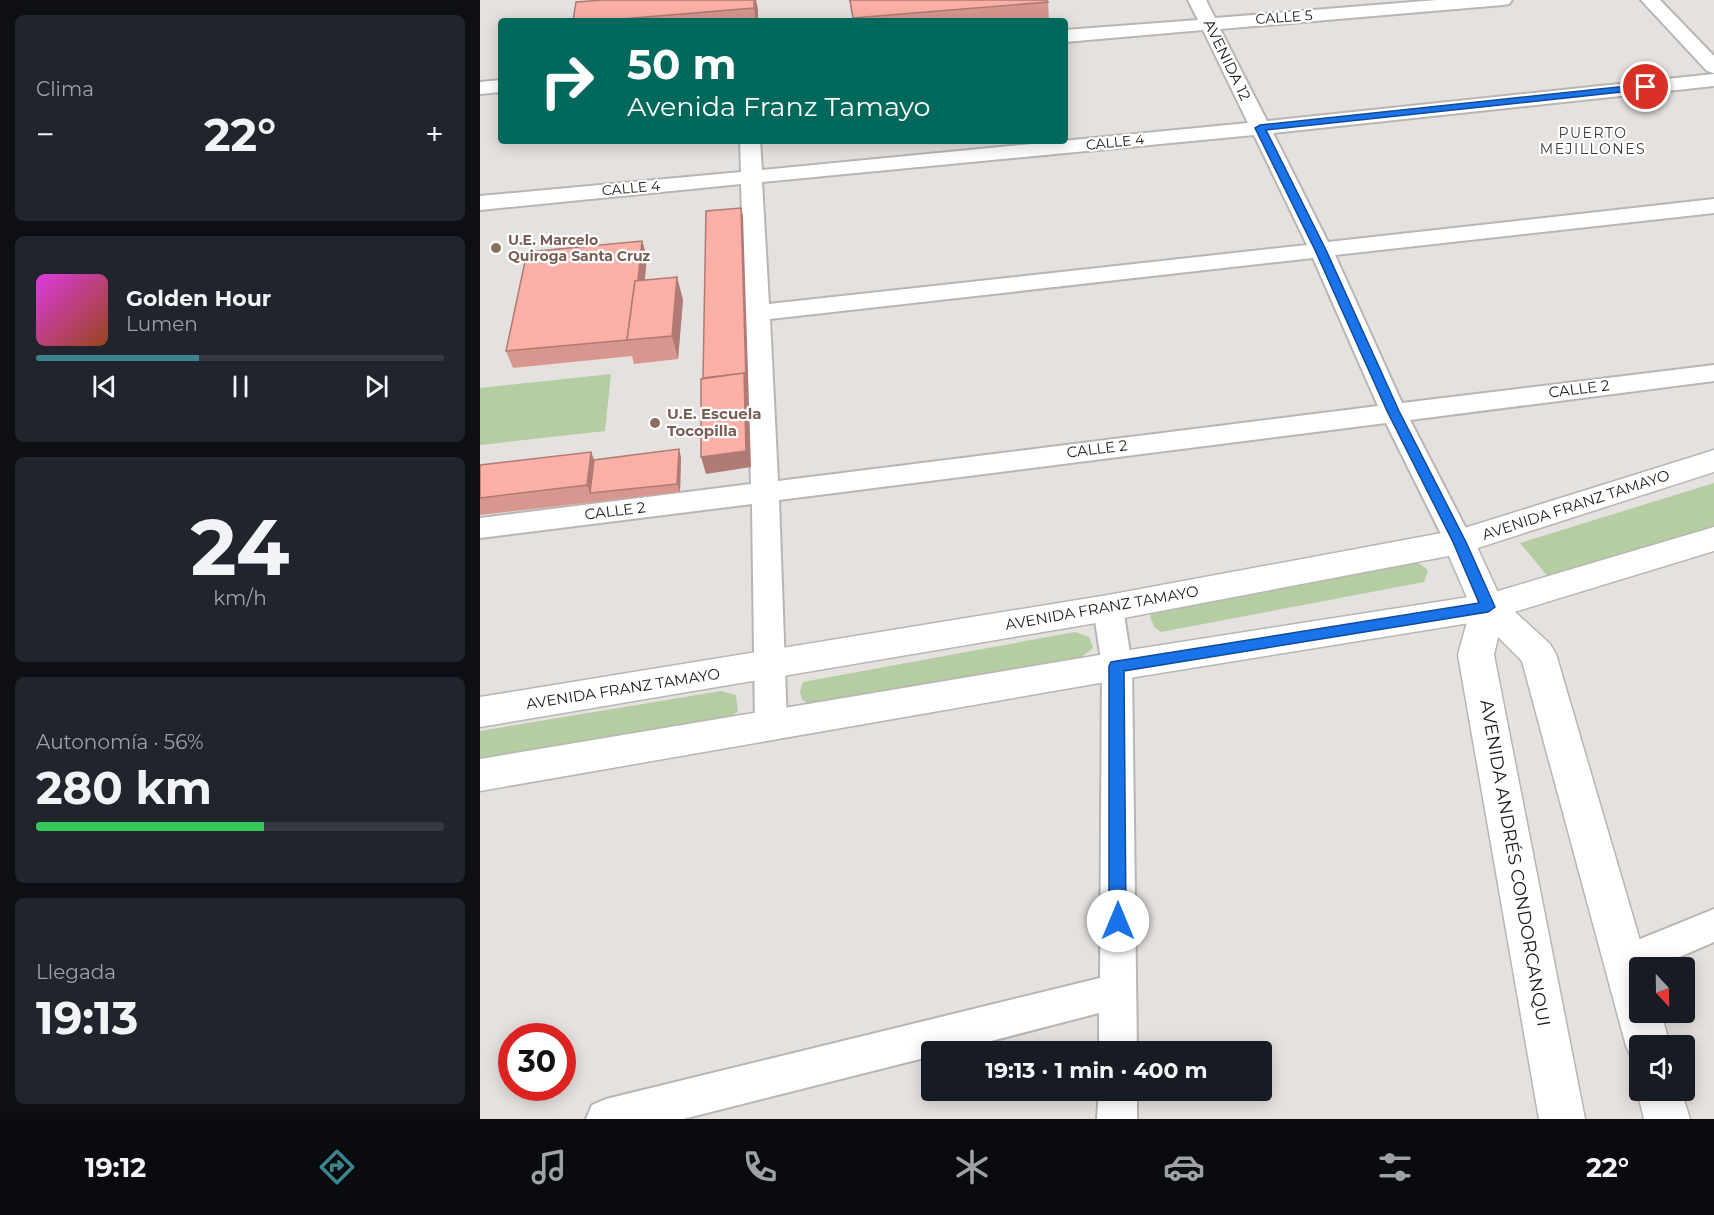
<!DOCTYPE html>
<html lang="es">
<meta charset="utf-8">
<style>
body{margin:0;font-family:Montserrat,sans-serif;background:#20242c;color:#f1f3f6;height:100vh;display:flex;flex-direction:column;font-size:22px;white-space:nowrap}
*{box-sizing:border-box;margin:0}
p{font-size:20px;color:#9ea1a6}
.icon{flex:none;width:33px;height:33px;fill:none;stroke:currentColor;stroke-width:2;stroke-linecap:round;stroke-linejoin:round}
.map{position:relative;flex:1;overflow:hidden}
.drawer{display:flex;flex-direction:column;gap:15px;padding:15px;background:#0d0f14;width:480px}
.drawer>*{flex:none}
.guide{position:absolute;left:18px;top:18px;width:570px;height:126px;border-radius:6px;box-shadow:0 3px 15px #0003;background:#00695c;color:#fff;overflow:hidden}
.needle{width:39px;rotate:158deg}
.tools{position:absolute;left:1149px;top:957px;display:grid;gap:12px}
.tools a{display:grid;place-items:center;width:66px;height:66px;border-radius:6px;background:#171b24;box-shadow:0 3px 15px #0003;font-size:30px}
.speed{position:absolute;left:18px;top:1023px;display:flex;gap:12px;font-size:30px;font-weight:700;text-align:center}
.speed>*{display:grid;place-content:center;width:78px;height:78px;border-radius:50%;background:#171b24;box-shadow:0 3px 15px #0003;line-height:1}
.speed .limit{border:9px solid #d22;background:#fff;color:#111}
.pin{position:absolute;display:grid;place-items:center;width:51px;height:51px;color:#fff;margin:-26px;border:3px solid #fff;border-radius:50%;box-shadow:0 2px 6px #0007}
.me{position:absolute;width:66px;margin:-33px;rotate:0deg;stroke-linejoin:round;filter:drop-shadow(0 0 4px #0008)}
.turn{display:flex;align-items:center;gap:21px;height:126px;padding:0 30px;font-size:27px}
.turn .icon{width:78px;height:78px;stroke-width:2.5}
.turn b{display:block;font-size:42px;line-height:51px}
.big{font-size:45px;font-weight:700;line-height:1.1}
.drawer .tile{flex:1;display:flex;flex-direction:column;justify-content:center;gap:9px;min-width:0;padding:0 21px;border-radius:9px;background:#20242c}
.drawer .dial{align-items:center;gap:0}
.dial b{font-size:78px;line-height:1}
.song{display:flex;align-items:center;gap:18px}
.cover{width:72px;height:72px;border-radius:9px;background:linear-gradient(135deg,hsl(300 70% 55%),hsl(20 70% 35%))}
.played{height:6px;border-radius:3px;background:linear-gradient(90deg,#3c848c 40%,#363941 40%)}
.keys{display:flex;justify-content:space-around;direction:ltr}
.heat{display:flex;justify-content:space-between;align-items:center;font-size:33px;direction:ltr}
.charge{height:9px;border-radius:4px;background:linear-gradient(90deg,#34c759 56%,#363941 0)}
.trip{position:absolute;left:441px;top:1041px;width:351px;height:60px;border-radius:6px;background:#171b24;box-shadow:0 3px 15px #0003;font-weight:700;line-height:60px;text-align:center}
.tab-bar{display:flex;height:96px;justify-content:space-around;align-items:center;background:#090b0e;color:#9ea1a6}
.tab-bar .icon{width:42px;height:42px}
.tab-bar .current{color:#3c848c}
.tab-bar b{font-size:27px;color:#f1f3f6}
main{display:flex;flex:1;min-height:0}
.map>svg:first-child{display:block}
.green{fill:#b5cda3}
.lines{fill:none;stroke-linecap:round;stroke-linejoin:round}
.minor-casing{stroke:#b8b5b3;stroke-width:4}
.tertiary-casing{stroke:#b8b5b3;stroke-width:3}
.secondary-casing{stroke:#b8b5b3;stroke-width:3}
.minor{fill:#fff;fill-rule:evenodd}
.tertiary{fill:#fff;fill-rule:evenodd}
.secondary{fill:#fff;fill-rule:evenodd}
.wall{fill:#d7978f}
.shaded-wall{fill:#af7b74}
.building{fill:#fab0a6;stroke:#af7b74;stroke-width:1.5}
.route{fill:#1a73e8;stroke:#114b97;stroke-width:1.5}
.education-dot{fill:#8d6e63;stroke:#fff;stroke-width:2}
.labels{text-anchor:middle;stroke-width:4.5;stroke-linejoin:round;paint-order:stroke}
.far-street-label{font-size:14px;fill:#1b1a19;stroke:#fff}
.far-neighbourhood-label{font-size:14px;letter-spacing:1.5px;fill:#3e3c3a;stroke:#fff}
.far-education-label{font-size:14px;font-weight:bold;fill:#785e54;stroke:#fff;text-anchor:start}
.street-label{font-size:15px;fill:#1b1a19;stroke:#fff}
.education-label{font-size:15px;font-weight:bold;fill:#785e54;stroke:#fff;text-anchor:start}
.near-street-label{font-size:18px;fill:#1b1a19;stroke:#fff}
</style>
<main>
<section class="drawer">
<div class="tile"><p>Clima</p>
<div class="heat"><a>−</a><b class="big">22°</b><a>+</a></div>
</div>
<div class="tile">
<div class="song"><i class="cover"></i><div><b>Golden Hour</b><p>Lumen</p></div></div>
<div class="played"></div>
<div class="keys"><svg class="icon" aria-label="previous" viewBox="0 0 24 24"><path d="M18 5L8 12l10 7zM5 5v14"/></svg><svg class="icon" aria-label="pause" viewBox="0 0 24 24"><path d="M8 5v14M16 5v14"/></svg><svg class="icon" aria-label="next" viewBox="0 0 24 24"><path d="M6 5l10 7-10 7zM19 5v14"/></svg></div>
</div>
<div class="tile dial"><b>24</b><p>km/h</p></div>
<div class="tile"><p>Autonomía · 56%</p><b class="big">280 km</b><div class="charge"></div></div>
<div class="tile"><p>Llegada</p><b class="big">19:13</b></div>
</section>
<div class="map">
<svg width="1234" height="1119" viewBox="0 0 1234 1119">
<rect width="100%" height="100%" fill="#e4e1df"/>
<g class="green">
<path d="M131,374L125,431L0,445V388Z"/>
<path d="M1234,483V527L1070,579L1040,543Z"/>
<path d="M933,561L942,565L948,571L944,582L681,632L675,628L670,617L672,611Z"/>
<path d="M595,632L609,637L613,648L602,657L331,705L322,700L320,691L323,682Z"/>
<path d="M241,691L256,695L258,711L249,719L0,760V731Z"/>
</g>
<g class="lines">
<defs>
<g id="minor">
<path d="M708,0H726L735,18L957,0H1032L1029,4L1023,5L740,29L787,121L1234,74V86L793,133L848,242L1234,199V213L855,255L922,403L1234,365V381L930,420L993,542L989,549L979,552L969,549L965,542L906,423L299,500L307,725L302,734L291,738L280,734L275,725L272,504L0,538V518L271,484L261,184L0,210V196L261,172L260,141H280L282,170L768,123L723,30L585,42V30L718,20ZM774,135L827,245L289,304L282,182ZM833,258L898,406L298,481L290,319Z"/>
<path d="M1161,0H1180L1234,56V73L1227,71Z"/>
<path d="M21,80V92L0,94V82Z"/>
<path d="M628,597L638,600L643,608L652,666L657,1052H619V1013L469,1052H452V1056L203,1119H106L112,1105L126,1099L620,978L622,666L613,608L618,600Z"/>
<path d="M1234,909V942L1174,968H1160V974L1146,979L1133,974L1128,962L1133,950Z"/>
<path d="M619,1090H657V1119H617Z"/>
</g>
<g id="tertiary">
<path d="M979,530L991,534L1021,599L1070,644L1076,654L1168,968H1160V1012H1181L1190,1046H1160V1064L1153,1061L1146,1046L1042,661L1018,637L1014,655L1105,1119H1059L978,655L991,607L963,542L967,534Z"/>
<path d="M1160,1083V1090H1201L1210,1119H1164L1157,1090Z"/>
</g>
<g id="secondary">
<path d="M1234,450V472L979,554L628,621L0,727V697L628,595L978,530Z"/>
<path d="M1234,527V551L1008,620L637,680L0,791V759L637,652L1008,594Z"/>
</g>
</defs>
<use href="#minor" class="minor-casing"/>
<use href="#tertiary" class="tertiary-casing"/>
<use href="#secondary" class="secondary-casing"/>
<use href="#minor" class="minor"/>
<use href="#tertiary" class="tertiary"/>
<use href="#secondary" class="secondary"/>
</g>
<g class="wall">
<path d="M276,0L278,10V21H93Z"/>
<path d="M369,0H567L568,2L569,21H373Z"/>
<path d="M162,241L167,257L165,280L197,277L203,300L198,359L154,364L152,356L33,368L26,351Z"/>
<path d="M111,452L114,460L201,457L200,492L0,515V465Z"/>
</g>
<g class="shaded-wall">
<path d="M274,0H276L278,10V21H276L274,8Z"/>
<path d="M261,208L263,216L271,467L226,474L221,457L264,389Z"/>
<path d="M162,241L167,257L158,339L151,340Z"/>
<path d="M197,277L203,300L198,359L192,336Z"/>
<path d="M199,449L201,457L200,492L197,484Z"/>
<path d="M111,452L117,468L110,493L107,485Z"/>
</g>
<g class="building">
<path d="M123,0H274V8L117,21H93L96,2Z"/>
<path d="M370,0H567L568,2L373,18Z"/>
<path d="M261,208L266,381L264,373L223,378L226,211Z"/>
<path d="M162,241L158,280L155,281L147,340L26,351L47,252Z"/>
<path d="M197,277L192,336L147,340L155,281Z"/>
<path d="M264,373L266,451L221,457V379Z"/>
<path d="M199,449L197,484L110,493L114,460Z"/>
<path d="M111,452L107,485L0,498V465Z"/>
</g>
<path class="route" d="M1166,84L1170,87L1169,89L786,130L846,250L919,411L986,542L1015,607L1008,612L644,671L646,921L643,927L638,929L632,927L629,921V666L631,662L999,603L973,542L907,411L835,250L775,128L780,125Z"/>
<g class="education-dot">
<circle cx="16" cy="248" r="6"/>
<circle cx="175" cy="423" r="6"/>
</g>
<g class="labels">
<g class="far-street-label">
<text transform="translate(804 17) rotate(-4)" y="5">CALLE 5</text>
<text transform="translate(635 142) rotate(-6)" y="5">CALLE 4</text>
<text transform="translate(151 188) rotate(-5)" y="5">CALLE 4</text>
</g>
<g class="far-neighbourhood-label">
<text x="1113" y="138">PUERTO<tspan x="1113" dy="16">MEJILLONES</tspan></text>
</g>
<g class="far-education-label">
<text x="28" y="245">U.E. Marcelo<tspan x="28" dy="16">Quiroga Santa Cruz</tspan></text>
</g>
<g class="street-label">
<text transform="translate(747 60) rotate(64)" y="5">AVENIDA 12</text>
<text transform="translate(1099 389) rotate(-7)" y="5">CALLE 2</text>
<text transform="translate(617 449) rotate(-7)" y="5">CALLE 2</text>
<text transform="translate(1096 505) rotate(-18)" y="5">AVENIDA FRANZ TAMAYO</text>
<text transform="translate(135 511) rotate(-7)" y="5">CALLE 2</text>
<text transform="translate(622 608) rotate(-10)" y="5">AVENIDA FRANZ TAMAYO</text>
<text transform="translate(143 689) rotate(-9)" y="5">AVENIDA FRANZ TAMAYO</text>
</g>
<g class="education-label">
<text x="187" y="419">U.E. Escuela<tspan x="187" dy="17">Tocopilla</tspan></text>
</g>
<g class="near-street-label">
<text transform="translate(1035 863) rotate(80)" y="6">AVENIDA ANDRÉS CONDORCANQUI</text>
</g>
</g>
</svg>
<div class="tools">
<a><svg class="needle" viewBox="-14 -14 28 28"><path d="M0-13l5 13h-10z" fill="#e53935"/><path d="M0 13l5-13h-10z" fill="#9ea1a6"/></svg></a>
<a><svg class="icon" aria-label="sound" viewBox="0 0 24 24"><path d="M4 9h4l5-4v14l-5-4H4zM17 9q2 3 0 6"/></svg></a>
</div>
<div class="speed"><div class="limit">30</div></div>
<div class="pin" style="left:1166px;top:87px;background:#d93025"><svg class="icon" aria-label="arrive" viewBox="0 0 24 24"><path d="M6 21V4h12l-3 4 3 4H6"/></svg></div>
<svg class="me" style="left:638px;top:921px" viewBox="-20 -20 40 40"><circle r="19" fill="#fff"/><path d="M0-13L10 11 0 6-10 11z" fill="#1a73e8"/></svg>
<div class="trip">19:13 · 1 min · 400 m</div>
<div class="guide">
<div class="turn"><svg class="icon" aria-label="right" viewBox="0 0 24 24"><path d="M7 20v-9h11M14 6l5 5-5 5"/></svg><div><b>50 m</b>Avenida Franz Tamayo</div></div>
</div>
</div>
</main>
<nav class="tab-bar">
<b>19:12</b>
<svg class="icon current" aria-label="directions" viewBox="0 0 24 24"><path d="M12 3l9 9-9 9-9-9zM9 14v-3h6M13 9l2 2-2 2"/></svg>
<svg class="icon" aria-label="music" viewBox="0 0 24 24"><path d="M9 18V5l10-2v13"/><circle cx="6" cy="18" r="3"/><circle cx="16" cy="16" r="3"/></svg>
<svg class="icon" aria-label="phone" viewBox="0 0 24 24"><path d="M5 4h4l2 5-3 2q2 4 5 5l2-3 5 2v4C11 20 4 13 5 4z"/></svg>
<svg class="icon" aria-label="climate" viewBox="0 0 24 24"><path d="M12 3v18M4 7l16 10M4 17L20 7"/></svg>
<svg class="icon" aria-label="car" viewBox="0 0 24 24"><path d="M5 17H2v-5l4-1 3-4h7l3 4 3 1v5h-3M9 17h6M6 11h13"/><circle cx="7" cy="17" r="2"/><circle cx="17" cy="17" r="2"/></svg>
<svg class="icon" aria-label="filters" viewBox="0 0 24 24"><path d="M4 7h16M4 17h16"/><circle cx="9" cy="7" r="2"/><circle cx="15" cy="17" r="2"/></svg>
<b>22°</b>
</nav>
